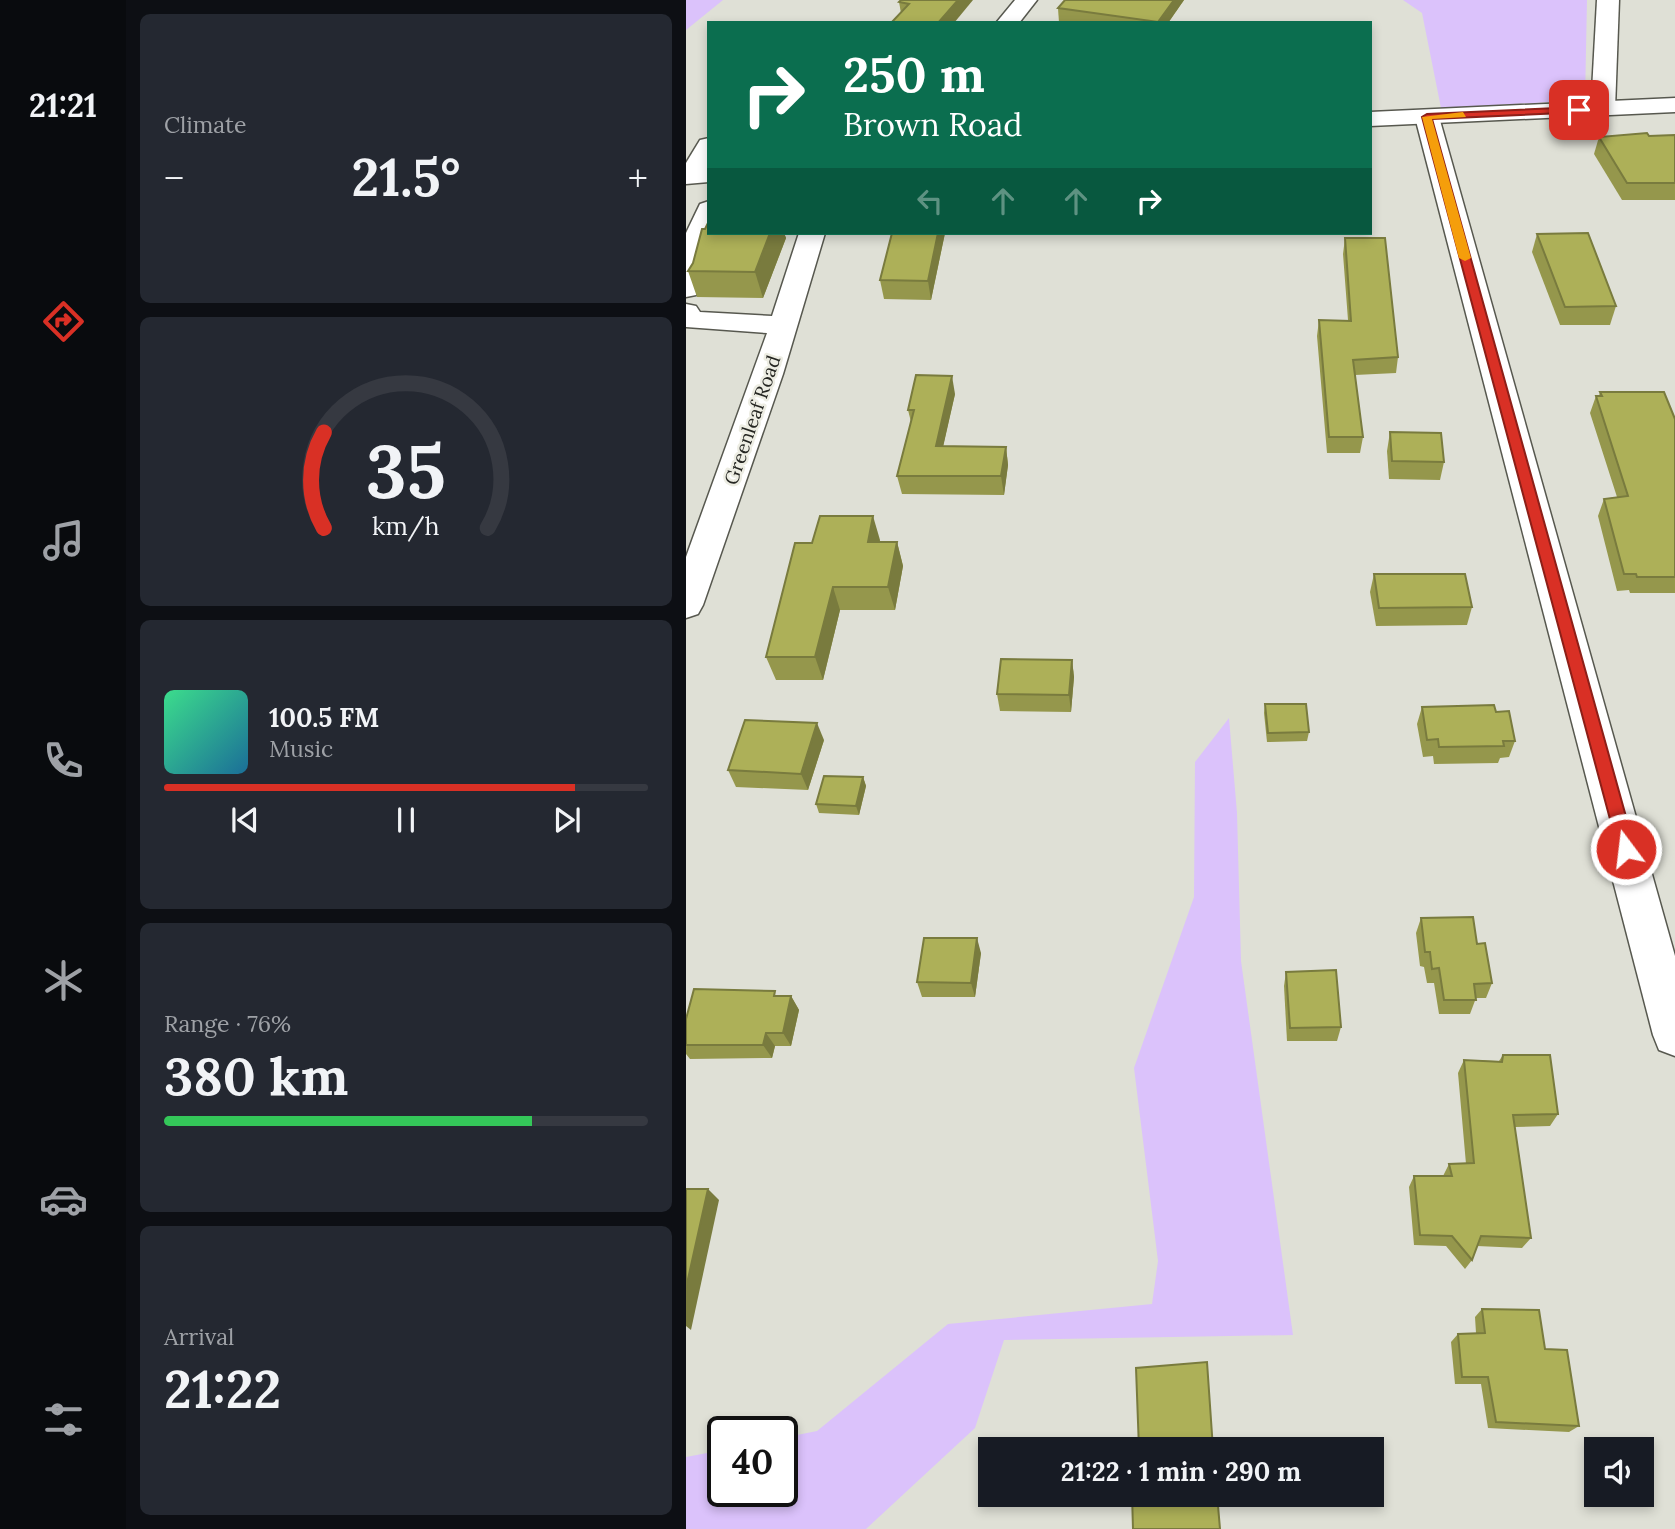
<!DOCTYPE html>
<meta charset="utf-8">
<style>
body{margin:0;font-family:Lora,serif;background:#242831;color:#f1f3f6;height:100vh;display:flex;flex-direction:column;font-size:26px;white-space:nowrap}
*{box-sizing:border-box;margin:0}
p{font-size:23px;color:#9ea1a6}
.icon{flex:none;width:38px;height:38px;fill:none;stroke:currentColor;stroke-width:2;stroke-linecap:round;stroke-linejoin:round}
.map{position:relative;flex:1;overflow:hidden}
.panel{display:flex;flex-direction:column;gap:14px;padding:14px;background:#0d0f14;width:560px}
.panel>*{flex:none}
.hud{position:absolute;left:21px;top:21px;width:665px;height:214px;border-radius:0px;box-shadow:0 4px 10px #0003;background:#0b6e4f;color:#fff;overflow:hidden}
.tools{position:absolute;left:898px;top:1437px;display:grid;gap:14px}
.tools a{display:grid;place-items:center;width:70px;height:70px;border-radius:0px;background:#171b24;box-shadow:0 4px 10px #0003;font-size:35px}
.speed{position:absolute;left:21px;top:1416px;display:flex;gap:14px;font-size:35px;font-weight:700;text-align:center}
.speed>*{display:grid;place-content:center;width:91px;height:91px;border-radius:50%;background:#171b24;box-shadow:0 4px 10px #0003;line-height:1}
.speed .limit{border:4px solid #111;border-radius:10px;background:#fff;color:#111}
.pin{position:absolute;display:grid;place-items:center;width:60px;height:60px;color:#fff;margin:-30px;border-radius:14px;box-shadow:0 4px 10px #0006}
.me{position:absolute;width:77px;margin:-38px;rotate:345deg;stroke-linejoin:round;filter:drop-shadow(0 0 5px #0008)}
.turn{display:flex;align-items:center;gap:24px;height:147px;padding:0 21px;font-size:32px}
.turn .icon{width:91px;height:91px;stroke-width:2.5}
.turn b{display:block;font-size:49px;line-height:60px}
.lanes{display:flex;align-items:center;height:66px;padding:0 21px;background:#0003;justify-content:center;gap:35px;direction:ltr}
.lanes .off{opacity:.35}
.big{font-size:52px;font-weight:700;line-height:1.1}
.panel .widget{flex:1;display:flex;flex-direction:column;justify-content:center;gap:10px;min-width:0;padding:0 24px;border-radius:10px;background:#242831}
.panel .dial{align-items:center;gap:0}
.dial svg{height:182px;overflow:visible;fill:none;stroke:#363941;stroke-width:7;stroke-linecap:round;text-anchor:middle}
.dial text{fill:#f1f3f6;stroke:none}
.song{display:flex;align-items:center;gap:21px}
.cover{width:84px;height:84px;border-radius:10px;background:linear-gradient(135deg,hsl(150 70% 55%),hsl(200 70% 35%))}
.played{height:7px;border-radius:4px;background:linear-gradient(90deg,#d93025 85%,#363941 85%)}
.keys{display:flex;justify-content:space-around;direction:ltr}
.heat{display:flex;justify-content:space-between;align-items:center;font-size:38px;direction:ltr}
.charge{height:10px;border-radius:5px;background:linear-gradient(90deg,#34c759 76%,#363941 0)}
.trip{position:absolute;left:292px;top:1437px;width:406px;height:70px;border-radius:0px;background:#171b24;box-shadow:0 4px 10px #0003;font-weight:700;line-height:70px;text-align:center}
main{display:flex;flex:1;min-height:0}
.dock{display:flex;flex-direction:column;width:126px;justify-content:space-around;align-items:center;background:#090b0e;color:#9ea1a6}
.dock .icon{width:49px;height:49px}
.dock .active{color:#d93025}
.dock b{font-size:32px;color:#f1f3f6}
.map>svg:first-child{display:block}
.green{fill:#dbc2fb}
.lines{fill:none;stroke-linecap:round;stroke-linejoin:round}
.minor-casing{stroke:#57584f;stroke-width:3}
.major-casing{stroke:#57584f;stroke-width:3}
.minor{fill:#fff;fill-rule:evenodd}
.major{fill:#fff;fill-rule:evenodd}
.wall{fill:#95974c}
.shaded-wall{fill:#797b3e}
.building{fill:#adb058;stroke:#797b3e;stroke-width:2}
.route{fill:#d93025;stroke:#8d1f18;stroke-width:2}
.slow{fill:#f59e0b}
.labels{text-anchor:middle;stroke-width:5;stroke-linejoin:round;paint-order:stroke}
.far-street-label{font-size:19px;fill:#252622;stroke:#edede3}
</style>
<main>
<nav class="dock">
<b>21:21</b>
<svg class="icon active" aria-label="directions" viewBox="0 0 24 24"><path d="M12 3l9 9-9 9-9-9zM9 14v-3h6M13 9l2 2-2 2"/></svg>
<svg class="icon" aria-label="music" viewBox="0 0 24 24"><path d="M9 18V5l10-2v13"/><circle cx="6" cy="18" r="3"/><circle cx="16" cy="16" r="3"/></svg>
<svg class="icon" aria-label="phone" viewBox="0 0 24 24"><path d="M5 4h4l2 5-3 2q2 4 5 5l2-3 5 2v4C11 20 4 13 5 4z"/></svg>
<svg class="icon" aria-label="climate" viewBox="0 0 24 24"><path d="M12 3v18M4 7l16 10M4 17L20 7"/></svg>
<svg class="icon" aria-label="car" viewBox="0 0 24 24"><path d="M5 17H2v-5l4-1 3-4h7l3 4 3 1v5h-3M9 17h6M6 11h13"/><circle cx="7" cy="17" r="2"/><circle cx="17" cy="17" r="2"/></svg>
<svg class="icon" aria-label="filters" viewBox="0 0 24 24"><path d="M4 7h16M4 17h16"/><circle cx="9" cy="7" r="2"/><circle cx="15" cy="17" r="2"/></svg>
</nav>
<section class="panel">
<div class="widget"><p>Climate</p>
<div class="heat"><a>−</a><b class="big">21.5°</b><a>+</a></div>
</div>
<div class="widget dial"><svg viewBox="0 0 100 80">
<path d="M14 69A42 42 0 1 1 86 69"/>
<path d="M14 69A42 42 0 0 1 14 27" stroke="#d93025"/>
<text x="50" y="56" font-size="32" font-weight="700">35</text>
<text x="50" y="72" font-size="11">km/h</text>
</svg></div>
<div class="widget">
<div class="song"><i class="cover"></i><div><b>100.5 FM</b><p>Music</p></div></div>
<div class="played"></div>
<div class="keys"><svg class="icon" aria-label="previous" viewBox="0 0 24 24"><path d="M18 5L8 12l10 7zM5 5v14"/></svg><svg class="icon" aria-label="pause" viewBox="0 0 24 24"><path d="M8 5v14M16 5v14"/></svg><svg class="icon" aria-label="next" viewBox="0 0 24 24"><path d="M6 5l10 7-10 7zM19 5v14"/></svg></div>
</div>
<div class="widget"><p>Range · 76%</p><b class="big">380 km</b><div class="charge"></div></div>
<div class="widget"><p>Arrival</p><b class="big">21:22</b></div>
</section>
<div class="map">
<svg width="989" height="1529" viewBox="0 0 989 1529">
<rect width="100%" height="100%" fill="#dfe0d6"/>
<g class="green">
<path d="M0,0H37L0,30Z"/>
<path d="M717,0H901L899,100L755,108L736,13Z"/>
<path d="M543,718L551,813L555,961L607,1335L318,1340L289,1428L180,1529H0V1457L37,1450V1491H96V1438L131,1431L262,1324L466,1304L472,1261L448,1068L508,897L509,762Z"/>
</g>
<g class="lines">
<defs>
<g id="minor">
<path d="M329,0H351L333,23H310Z"/>
<path d="M911,0H933L929,109L925,114H909L905,109Z"/>
<path d="M741,110L749,112L753,117L989,956V1056L973,1050L967,1035L729,117L733,112Z"/>
<path d="M23,138V167L14,181L0,182V163L14,140Z"/>
<path d="M23,201V233H27L14,289L10,295L0,297V233L14,204Z"/>
<path d="M113,233H139L97,374L17,605L12,614L0,618V557L81,333L0,327V304L10,306L14,312L86,316Z"/>
</g>
<g id="major">
<path d="M989,98V112L684,126V112Z"/>
<path d="M23,167V182L0,184V168Z"/>
</g>
</defs>
<use href="#minor" class="minor-casing"/>
<use href="#major" class="major-casing"/>
<use href="#minor" class="minor"/>
<use href="#major" class="major"/>
</g>
<g class="wall">
<path d="M215,0L268,23L215,13L213,2Z"/>
<path d="M379,0H498L482,23H373L372,8Z"/>
<path d="M989,135V200H936L908,154L913,137Z"/>
<path d="M19,229L23,233H98L100,238L77,298L11,297L2,271L7,263Z"/>
<path d="M259,233L245,300L198,299L194,280Z"/>
<path d="M851,234L930,306L924,325H874L846,252Z"/>
<path d="M659,238L712,357L710,373L669,375L677,437L674,453H641L631,336L633,320H662L657,254Z"/>
<path d="M914,392L989,419V593H944L943,590L931,591L912,516L918,499L931,497L904,413L910,396H913Z"/>
<path d="M269,394L257,446L320,447L322,465L318,495L216,494L211,476L225,422L222,410Z"/>
<path d="M704,432L758,462L754,480L703,479L701,451Z"/>
<path d="M194,540L193,542H211L217,566L209,610H154L137,680H90L80,657L126,543Z"/>
<path d="M688,574L786,607L781,625L690,626L684,592Z"/>
<path d="M386,660L388,677L385,712L314,711L311,694Z"/>
<path d="M579,704L623,732L621,741L581,742L578,713Z"/>
<path d="M736,707L810,712L829,741L823,757L814,758L812,763L748,764L747,756L737,757L731,724Z"/>
<path d="M138,740L122,790L50,787L42,770Z"/>
<path d="M177,777L180,786L173,815L133,813L130,804Z"/>
<path d="M735,918L791,944L806,983L800,998H790L784,1014H753L748,983H741L738,967L734,966L730,933Z"/>
<path d="M295,953L289,997H236L231,982Z"/>
<path d="M600,972L655,1027L651,1041H601L598,986Z"/>
<path d="M92,996H105L113,1010L105,1046H89L86,1058L4,1059L0,1054V1019Z"/>
<path d="M817,1055L872,1114L864,1126L829,1127L845,1238L836,1248L791,1246L786,1260L779,1269L760,1246L728,1245L723,1187L728,1176H757L763,1164H780L772,1073L778,1060L813,1061Z"/>
<path d="M796,1309L859,1349L893,1426L883,1432L802,1428L795,1384H769L765,1342L772,1334L790,1333L789,1317Z"/>
</g>
<g class="shaded-wall">
<path d="M272,0H287L268,23H252Z"/>
<path d="M488,0H498L482,23H472Z"/>
<path d="M84,233H98L100,238L77,298L69,272Z"/>
<path d="M252,233H259L245,300L242,281Z"/>
<path d="M266,376L269,394L253,465L250,446Z"/>
<path d="M320,447L322,465L318,495L315,476Z"/>
<path d="M187,516L194,540L188,565L182,542Z"/>
<path d="M211,542L217,566L209,610L202,587Z"/>
<path d="M147,587L154,610L137,680L129,657Z"/>
<path d="M386,660L388,677L385,712L383,695Z"/>
<path d="M131,723L138,740L122,790L115,774Z"/>
<path d="M177,777L180,786L173,815L170,806Z"/>
<path d="M291,938L295,953L289,997L285,983Z"/>
<path d="M105,996L113,1010L105,1046L97,1033Z"/>
<path d="M80,1033L89,1046L86,1058L77,1045Z"/>
<path d="M22,1189L33,1200L5,1330L0,1326V1288Z"/>
</g>
<g class="building">
<path d="M215,0H272L252,23H205L223,4L213,2Z"/>
<path d="M379,0H488L472,22L372,8Z"/>
<path d="M961,133L963,136L989,135V183H941L913,137Z"/>
<path d="M23,221V233H84L69,272L2,271L7,263L16,229H19Z"/>
<path d="M206,233H252L242,281L194,280Z"/>
<path d="M902,233L930,306L879,307L851,234Z"/>
<path d="M659,238H699L712,357L667,360L677,437H643L633,320L665,321Z"/>
<path d="M230,375L266,376L250,446L320,447L315,476H211L228,410H222Z"/>
<path d="M914,392H978L989,419V577H951L950,574H938L918,499L942,496L910,396H916Z"/>
<path d="M704,432L755,433L758,462L706,461Z"/>
<path d="M134,516H187L182,542H211L202,587H147L129,657H80L109,543H126Z"/>
<path d="M688,574H779L786,607L693,608Z"/>
<path d="M315,659L386,660L383,695L311,694Z"/>
<path d="M579,704H620L623,732L582,733Z"/>
<path d="M808,705L810,712L823,711L829,741H817L818,746L753,747L752,739L741,740L736,707Z"/>
<path d="M59,720L131,723L115,774L42,770Z"/>
<path d="M138,776L177,777L170,806L130,804Z"/>
<path d="M787,917L791,944L799,943L806,983L788,984L790,1000H758L753,968L746,969L744,952H739L735,918Z"/>
<path d="M238,938H291L285,983L231,982Z"/>
<path d="M650,970L655,1027L604,1028L600,972Z"/>
<path d="M8,989L89,991L88,996H105L97,1033H80L77,1045H0V1019Z"/>
<path d="M817,1055H864L872,1114L827,1115L845,1238L795,1236L786,1260L766,1236L734,1235L728,1176H766L763,1164L788,1163L778,1060L816,1062Z"/>
<path d="M0,1189H22L0,1288Z"/>
<path d="M796,1309L853,1310L859,1349L881,1350L893,1426L810,1422L802,1377H776L772,1334L799,1333Z"/>
<path d="M521,1362L527,1449H453L450,1368Z"/>
<path d="M446,1494H531L534,1529H447Z"/>
</g>
<path class="route" d="M893,107L897,112L746,119L949,849L940,857L932,849L736,117L741,114Z"/>
<path class="slow" d="M777,112L780,117L746,119L785,258L779,261L773,258L736,117Z"/>
<g class="labels">
<g class="far-street-label">
<text transform="translate(66 420) rotate(-71)" y="7">Greenleaf Road</text>
</g>
</g>
</svg>
<div class="tools">
<a><svg class="icon" aria-label="sound" viewBox="0 0 24 24"><path d="M4 9h4l5-4v14l-5-4H4zM17 9q2 3 0 6"/></svg></a>
</div>
<div class="speed"><div class="limit">40</div></div>
<div class="pin" style="left:893px;top:110px;background:#d93025"><svg class="icon" aria-label="arrive" viewBox="0 0 24 24"><path d="M6 21V4h12l-3 4 3 4H6"/></svg></div>
<svg class="me" style="left:940px;top:849px" viewBox="-20 -20 40 40"><circle r="17" fill="#d93025" stroke="#fff" stroke-width="3"/><path d="M0-11L8 9 0 5-8 9z" fill="#fff"/></svg>
<div class="trip">21:22 · 1 min · 290 m</div>
<div class="hud">
<div class="turn"><svg class="icon" aria-label="right" viewBox="0 0 24 24"><path d="M7 20v-9h11M14 6l5 5-5 5"/></svg><div><b>250 m</b>Brown Road</div></div>
<div class="lanes"><svg class="icon off" aria-label="left" viewBox="0 0 24 24"><path d="M17 20v-9H6M10 6l-5 5 5 5"/></svg><svg class="icon off" aria-label="ahead" viewBox="0 0 24 24"><path d="M12 20V5M6 11l6-6 6 6"/></svg><svg class="icon off" aria-label="ahead" viewBox="0 0 24 24"><path d="M12 20V5M6 11l6-6 6 6"/></svg><svg class="icon" aria-label="right" viewBox="0 0 24 24"><path d="M7 20v-9h11M14 6l5 5-5 5"/></svg></div>
</div>
</div>
</main>
